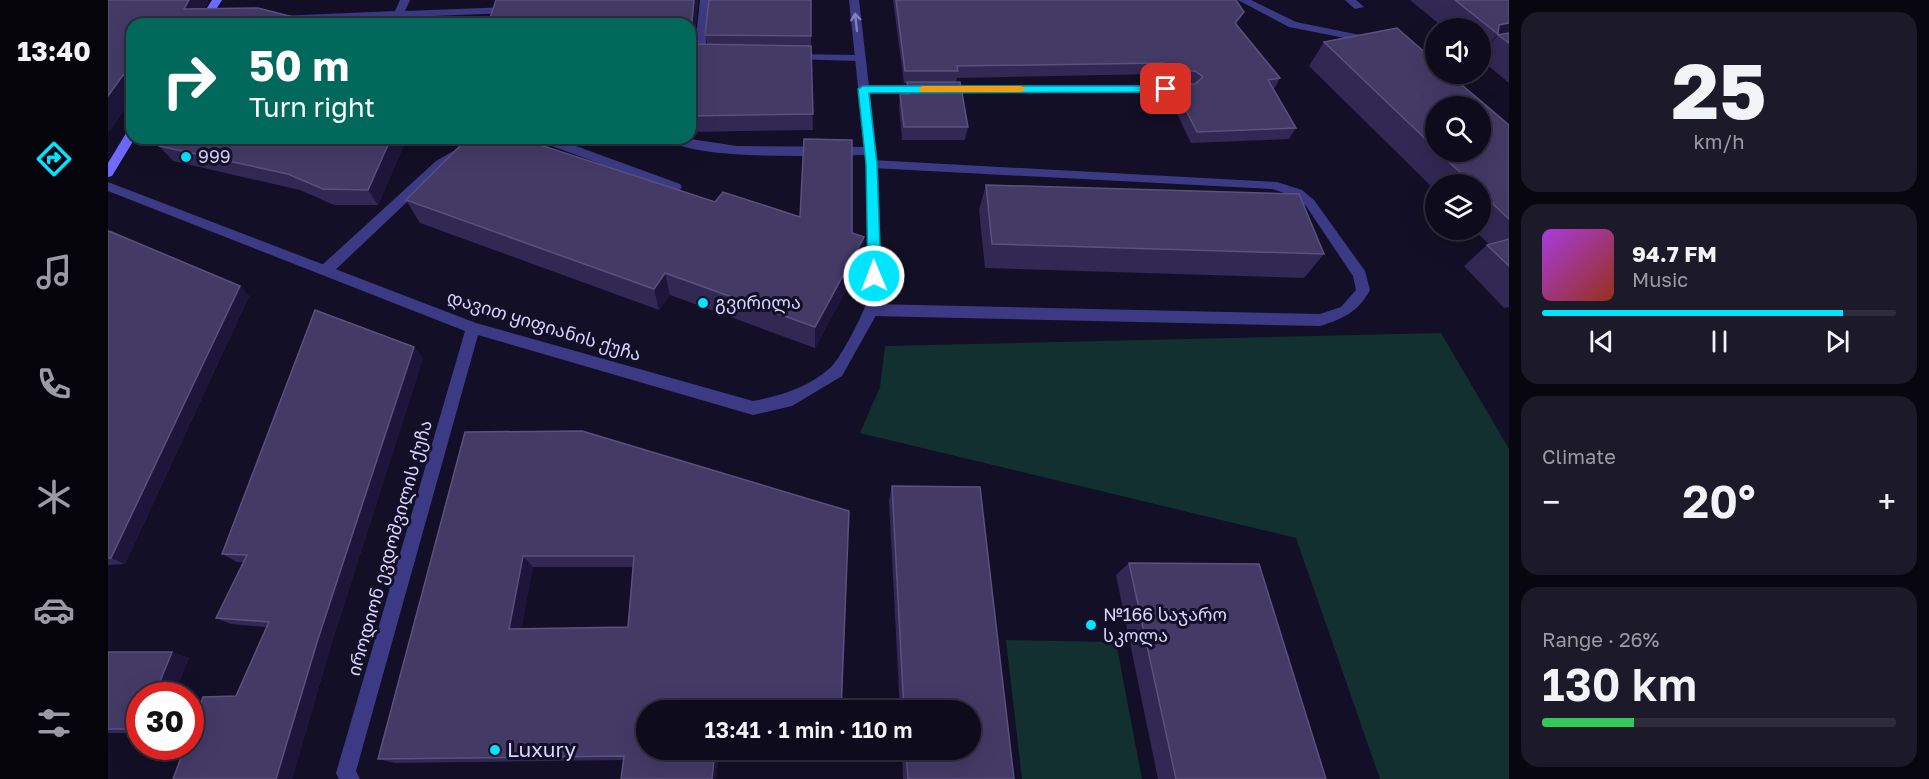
<!DOCTYPE html>
<meta charset="utf-8">
<style>
body{margin:0;font-family:"Golos Text","Noto Sans Georgian",sans-serif;background:#1c1929;color:#f1f3f6;height:100vh;display:flex;flex-direction:column;font-size:22px;white-space:nowrap}
*{box-sizing:border-box;margin:0}
p{font-size:20px;color:#9b9ba3}
.icon{flex:none;width:33px;height:33px;fill:none;stroke:currentColor;stroke-width:2;stroke-linecap:round;stroke-linejoin:round}
.map{position:relative;flex:1;overflow:hidden}
.side{display:flex;flex-direction:column;gap:12px;padding:12px;background:#08060f;width:420px}
.side>*{flex:none}
.guide{position:absolute;left:18px;top:18px;width:570px;height:126px;border-radius:18px;box-shadow:0 6px 24px #0002,0 0 0 2px #2e2b3b;background:#00695c;color:#fff;overflow:hidden}
.tools{position:absolute;left:1317px;top:18px;display:grid;gap:12px}
.tools a{display:grid;place-items:center;width:66px;height:66px;border-radius:50%;background:#0e0b1c;box-shadow:0 6px 24px #0002,0 0 0 2px #2e2b3b;font-size:30px}
.speed{position:absolute;left:18px;top:682px;display:flex;gap:12px;font-size:30px;font-weight:700;text-align:center}
.speed>*{display:grid;place-content:center;width:78px;height:78px;border-radius:50%;background:#0e0b1c;box-shadow:0 6px 24px #0002,0 0 0 2px #2e2b3b;line-height:1}
.speed .limit{border:9px solid #d22;background:#fff;color:#111}
.pin{position:absolute;display:grid;place-items:center;width:51px;height:51px;color:#fff;margin:-26px;border-radius:12px;box-shadow:0 3px 9px #0006}
.me{position:absolute;width:66px;margin:-33px;rotate:359deg;stroke-linejoin:round;filter:drop-shadow(0 0 4px #0008)}
.turn{display:flex;align-items:center;gap:21px;height:126px;padding:0 24px;font-size:27px}
.turn .icon{width:78px;height:78px;stroke-width:2.5}
.turn b{display:block;font-size:42px;line-height:51px}
.big{font-size:45px;font-weight:600;line-height:1.1}
.side .tile{flex:1;display:flex;flex-direction:column;justify-content:center;gap:9px;min-width:0;padding:0 21px;border-radius:18px;background:#1c1929}
.side .dial{align-items:center;gap:0}
.dial b{font-size:78px;line-height:1}
.song{display:flex;align-items:center;gap:18px}
.cover{width:72px;height:72px;border-radius:9px;background:linear-gradient(135deg,hsl(280 70% 55%),hsl(10 70% 35%))}
.played{height:6px;border-radius:3px;background:linear-gradient(90deg,#00e5ff 85%,#2e2b3b 85%)}
.keys{display:flex;justify-content:space-around;direction:ltr}
.heat{display:flex;justify-content:space-between;align-items:center;font-size:33px;direction:ltr}
.charge{height:9px;border-radius:4px;background:linear-gradient(90deg,#34c759 26%,#2e2b3b 0)}
.trip{position:absolute;left:528px;top:700px;width:345px;height:60px;border-radius:30px;background:#0e0b1c;box-shadow:0 6px 24px #0002,0 0 0 2px #2e2b3b;font-weight:600;line-height:60px;text-align:center}
main{display:flex;flex:1;min-height:0}
.tab-bar{display:flex;flex-direction:column;width:108px;justify-content:space-around;align-items:center;background:#06040b;color:#9b9ba3}
.tab-bar .icon{width:42px;height:42px}
.tab-bar .current{color:#00e5ff}
.tab-bar b{font-size:27px;color:#f1f3f6}
.map>svg:first-child{display:block}
.green{fill:#12302f}
.lines{fill:none;stroke-linecap:round;stroke-linejoin:round}
.lane{fill:#3d3a85;fill-rule:evenodd}
.street{fill:#3d3a85;fill-rule:evenodd}
.secondary{fill:#6f6bff;fill-rule:evenodd}
.wall{fill:#312854;fill-rule:evenodd}
.shaded-wall{fill:#1d163a}
.building{fill:#433a66;stroke:#5a527e;stroke-width:1.5;fill-rule:evenodd}
.oneway{stroke:#837fbc}
.route{fill:#00e5ff;stroke:#0095a6;stroke-width:1.5}
.slow{fill:#f59e0b}
.poi-dot{fill:#00e5ff;stroke:#130f26;stroke-width:2}
.labels{text-anchor:middle;stroke-width:6;stroke-linejoin:round;paint-order:stroke}
.poi-label{font-size:18px;fill:#d9d4ff;stroke:#130f26;text-anchor:start}
.street-label{font-size:18px;fill:#d9d4ff;stroke:#130f26}
.near-poi-label{font-size:21px;fill:#d9d4ff;stroke:#130f26;text-anchor:start}
</style>
<main>
<nav class="tab-bar">
<b>13:40</b>
<svg class="icon current" aria-label="directions" viewBox="0 0 24 24"><path d="M12 3l9 9-9 9-9-9zM9 14v-3h6M13 9l2 2-2 2"/></svg>
<svg class="icon" aria-label="music" viewBox="0 0 24 24"><path d="M9 18V5l10-2v13"/><circle cx="6" cy="18" r="3"/><circle cx="16" cy="16" r="3"/></svg>
<svg class="icon" aria-label="phone" viewBox="0 0 24 24"><path d="M5 4h4l2 5-3 2q2 4 5 5l2-3 5 2v4C11 20 4 13 5 4z"/></svg>
<svg class="icon" aria-label="climate" viewBox="0 0 24 24"><path d="M12 3v18M4 7l16 10M4 17L20 7"/></svg>
<svg class="icon" aria-label="car" viewBox="0 0 24 24"><path d="M5 17H2v-5l4-1 3-4h7l3 4 3 1v5h-3M9 17h6M6 11h13"/><circle cx="7" cy="17" r="2"/><circle cx="17" cy="17" r="2"/></svg>
<svg class="icon" aria-label="filters" viewBox="0 0 24 24"><path d="M4 7h16M4 17h16"/><circle cx="9" cy="7" r="2"/><circle cx="15" cy="17" r="2"/></svg>
</nav>
<div class="map">
<svg width="1401" height="779" viewBox="0 0 1401 779">
<rect width="100%" height="100%" fill="#130f26"/>
<g class="green">
<path d="M1333,333L1401,449V779H1272L1188,538L752,433L772,387L777,346Z"/>
<path d="M898,640L1008,642L1034,779H914Z"/>
</g>
<g class="lines">
<g class="lane">
<path d="M292,0H302L297,11L404,7L409,10L404,13L170,22L165,19L170,16L287,11Z"/>
<path d="M592,0H602L597,53L604,56C601,61 589,61 586,56Z"/>
<path d="M1130,0H1143L1188,22L1267,38L1272,41L1267,44L1181,27Z"/>
<path d="M1237,0H1248L1256,7L1247,9Z"/>
<path d="M1401,44V50L1372,56V50Z"/>
<path d="M1301,47L1328,53V60L1297,52V48Z"/>
<path d="M683,54L752,55L757,58L752,61L679,59L678,57Z"/>
<path d="M755,85H1081L1087,89L1081,93L751,92V86Z"/>
<path d="M368,138H383L336,167L223,274H213L211,270L213,266L328,161Z"/>
<path d="M428,138H446L572,184L574,187L572,190H564L430,141Z"/>
<path d="M559,138H576L629,146L762,147L768,151L762,155C725,155 581,162 559,138Z"/>
<path d="M764,160L1169,182L1194,190L1206,200L1257,271L1262,290C1250,312 1235,319 1212,326L764,316L759,314L757,310L759,306L764,304L1212,314L1233,307L1248,290L1245,276L1198,206C1188,197 1177,193 1164,189L764,168L758,164Z"/>
</g>
<path class="street" d="M741,0H751L770,164L774,298L771,310L734,376L684,406L645,415L370,335L248,771L252,779H231L228,773L357,331L0,191V182L368,323L645,401C672,396 701,387 722,368C732,360 757,311 760,298L758,164Z"/>
<g class="secondary">
<path d="M104,0H114L99,24H89Z"/>
<path d="M24,129V138H27L4,176L0,177V163L20,130Z"/>
</g>
</g>
<g class="wall">
<path d="M0,0L100,2L96,9L24,24V98L2,131L0,130Z"/>
<path d="M388,0H590L586,44H599L597,35L703,0V46L705,130L582,132V24Z"/>
<path d="M785,0H1128L1130,24L1129,25L1172,78L1166,89L1188,128L1181,139L1083,143L1060,95L1065,84H1082L1081,83H1054L1050,74L849,78L848,82L860,127L857,140H794L791,106L792,94H798L799,83H796Z"/>
<path d="M1302,0H1401V83L1372,59V56L1381,46H1379L1372,55V28H1336Z"/>
<path d="M1216,42L1401,125V307L1396,308L1356,266L1379,245L1381,244L1366,230H1372V184H1328V191L1201,66ZM1328,106L1372,152H1328Z"/>
<path d="M55,138H299L270,205H226L192,190L65,161L51,146Z"/>
<path d="M878,185L1216,254L1196,278L877,268L871,210Z"/>
<path d="M298,200L607,202L744,233L756,237L754,260L707,348L562,295L551,310L312,223Z"/>
<path d="M0,232L132,286L141,296L17,564L0,565Z"/>
<path d="M306,347L315,358L223,645L184,779H65L128,696L158,627L123,624L108,618L136,562H129L114,554Z"/>
<path d="M357,432L741,511L538,711V750H611L608,779L516,760L287,763L270,759ZM425,567H525L520,627L413,629Z"/>
<path d="M784,486L906,779H795L794,750H862V711H792L781,501Z"/>
<path d="M1021,563L1218,779H1050L1008,575Z"/>
<path d="M0,652H64L81,658L65,696H32V733H0Z"/>
</g>
<g class="shaded-wall">
<path d="M81,0H100V2L88,24L76,9Z"/>
<path d="M586,0H590L585,58L582,42Z"/>
<path d="M1136,12L1130,24L1121,34L1127,23Z"/>
<path d="M1401,23V43L1390,35L1381,46H1379L1390,34L1391,25Z"/>
<path d="M15,75L24,85V98L2,131L0,129V96Z"/>
<path d="M283,138H299L270,205L260,190Z"/>
<path d="M756,237L754,260L707,348V327Z"/>
<path d="M557,273L562,295L551,310L546,289Z"/>
<path d="M132,286L141,296L17,564L3,558Z"/>
<path d="M306,347L315,358L223,645L184,779H168L210,639Z"/>
<path d="M415,556L425,567L412,637L401,629Z"/>
<path d="M64,652L81,658L65,696H46Z"/>
<path d="M607,750H611L608,779H604Z"/>
</g>
<g class="building">
<path d="M0,0H81L76,9L150,8L213,24H24V74L15,75L0,96Z"/>
<path d="M388,0H586L582,42L585,44L703,46L705,114L582,116V24H380Z"/>
<path d="M601,0H703V36L597,35Z"/>
<path d="M788,0H1128L1136,12L1127,23L1172,78L1160,80L1188,128L1089,132L1065,84H1087L1095,77L1087,71H1059L1055,63L849,66L850,71H797Z"/>
<path d="M1347,0H1401V23L1391,25L1390,34Z"/>
<path d="M1289,28L1328,62V74H1341L1401,125V219L1372,192V184H1365L1330,152H1372V106H1328V149L1216,42Z"/>
<path d="M1401,33V43L1390,35Z"/>
<path d="M799,82H852L860,127H796L792,94H801Z"/>
<path d="M55,138H283L260,190L215,189L180,174L51,146Z"/>
<path d="M360,138H411L607,202L615,192L692,217L696,139L744,140V233L756,237L707,327L557,273L546,289L298,200Z"/>
<path d="M878,185L1191,194L1216,254L884,244Z"/>
<path d="M1,231L132,286L3,558H0V232Z"/>
<path d="M1401,239V266L1379,245Z"/>
<path d="M207,310L306,347L210,639L168,779H65L77,747H82V731L95,697L128,696L161,622L108,618L139,555L114,554Z"/>
<path d="M474,431L741,511L733,711H538V750H607L604,779H513L516,756L270,759L357,432ZM415,556H526L520,627L401,629Z"/>
<path d="M784,486L872,487L906,779H800L798,750H862V711H796Z"/>
<path d="M1021,563L1151,564L1218,779H1068Z"/>
<path d="M0,652H64L46,696H32L31,729H0Z"/>
</g>
<defs><path id="oneway-shaft" d="M-6 0H5M1.5-3L5.5 0L1.5 3" fill="none" stroke-width="1.6" stroke-linecap="round" stroke-linejoin="round" transform="scale(1.5)"/></defs>
<use class="oneway" href="#oneway-shaft" transform="translate(748 22) rotate(-96)"/>
<path class="route" d="M755,86H1058L1063,89L1058,92L761,93L769,164L773,276L766,281L760,276L758,164L750,89Z"/>
<path class="slow" d="M815,86H913L918,89L913,92H812V87Z"/>
<g class="poi-dot">
<circle cx="78" cy="157" r="6"/>
<circle cx="595" cy="303" r="6"/>
<circle cx="983" cy="625" r="6"/>
<circle cx="387" cy="750" r="6"/>
</g>
<g class="labels">
<g class="poi-label">
<text x="90" y="163">999</text>
<text x="607" y="309">გვირილა</text>
<text x="995" y="621">№166 საჯარო<tspan x="995" dy="21">სკოლა</tspan></text>
</g>
<g class="street-label">
<text transform="translate(436 326) rotate(17)" y="6">დავით ყიფიანის ქუჩა</text>
<text transform="translate(282 548) rotate(-74)" y="6">იროდიონ ევდოშვილის ქუჩა</text>
</g>
<g class="near-poi-label">
<text x="399" y="757">Luxury</text>
</g>
</g>
</svg>
<div class="tools">
<a><svg class="icon" aria-label="sound" viewBox="0 0 24 24"><path d="M4 9h4l5-4v14l-5-4H4zM17 9q2 3 0 6"/></svg></a>
<a><svg class="icon" aria-label="search" viewBox="0 0 24 24"><circle cx="10" cy="10" r="6"/><path d="M15 15l6 6"/></svg></a>
<a><svg class="icon" aria-label="layers" viewBox="0 0 24 24"><path d="M12 4l9 5-9 5-9-5zM3 14l9 5 9-5"/></svg></a>
</div>
<div class="speed"><div class="limit">30</div></div>
<div class="pin" style="left:1058px;top:89px;background:#d93025"><svg class="icon" aria-label="arrive" viewBox="0 0 24 24"><path d="M6 21V4h12l-3 4 3 4H6"/></svg></div>
<svg class="me" style="left:766px;top:276px" viewBox="-20 -20 40 40"><circle r="17" fill="#00e5ff" stroke="#fff" stroke-width="3"/><path d="M0-11L8 9 0 5-8 9z" fill="#fff"/></svg>
<div class="trip">13:41 · 1 min · 110 m</div>
<div class="guide">
<div class="turn"><svg class="icon" aria-label="right" viewBox="0 0 24 24"><path d="M7 20v-9h11M14 6l5 5-5 5"/></svg><div><b>50 m</b>Turn right</div></div>
</div>
</div>
<section class="side">
<div class="tile dial"><b>25</b><p>km/h</p></div>
<div class="tile">
<div class="song"><i class="cover"></i><div><b>94.7 FM</b><p>Music</p></div></div>
<div class="played"></div>
<div class="keys"><svg class="icon" aria-label="previous" viewBox="0 0 24 24"><path d="M18 5L8 12l10 7zM5 5v14"/></svg><svg class="icon" aria-label="pause" viewBox="0 0 24 24"><path d="M8 5v14M16 5v14"/></svg><svg class="icon" aria-label="next" viewBox="0 0 24 24"><path d="M6 5l10 7-10 7zM19 5v14"/></svg></div>
</div>
<div class="tile"><p>Climate</p>
<div class="heat"><a>−</a><b class="big">20°</b><a>+</a></div>
</div>
<div class="tile"><p>Range · 26%</p><b class="big">130 km</b><div class="charge"></div></div>
</section>
</main>
